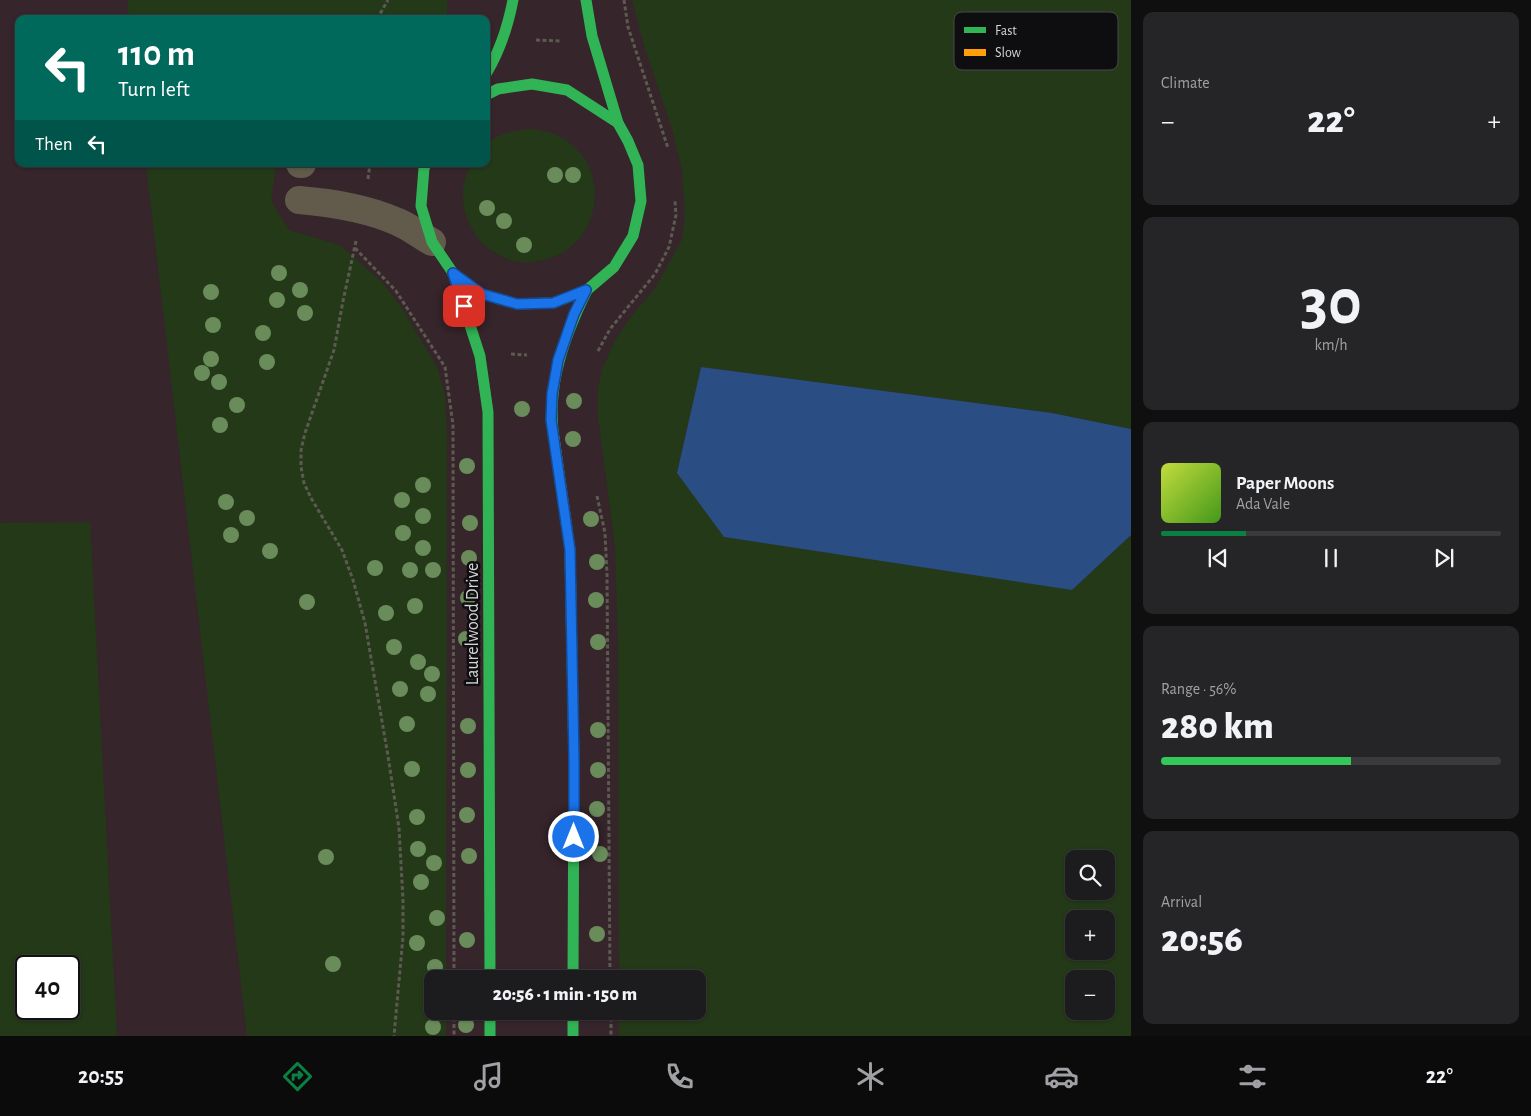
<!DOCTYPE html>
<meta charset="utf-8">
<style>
body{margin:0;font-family:"Alegreya Sans",sans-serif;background:#252427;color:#f1f3f6;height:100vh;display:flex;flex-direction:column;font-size:19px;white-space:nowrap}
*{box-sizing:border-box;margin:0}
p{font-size:16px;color:#a0a1a4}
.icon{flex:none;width:28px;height:28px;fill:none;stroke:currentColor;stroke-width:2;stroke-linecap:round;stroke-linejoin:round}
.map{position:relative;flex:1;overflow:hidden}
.sheet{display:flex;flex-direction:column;gap:12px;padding:12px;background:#0f0f10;width:400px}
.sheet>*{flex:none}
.top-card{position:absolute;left:15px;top:15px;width:475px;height:152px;border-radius:10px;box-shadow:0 1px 4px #0004,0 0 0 1px #3a393c;background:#00695c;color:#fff;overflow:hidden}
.tools{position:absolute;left:1065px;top:850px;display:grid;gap:10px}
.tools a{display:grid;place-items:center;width:50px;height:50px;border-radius:10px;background:#1c1b1e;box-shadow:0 1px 4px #0004,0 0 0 1px #3a393c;font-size:25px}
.speed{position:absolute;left:15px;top:955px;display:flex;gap:10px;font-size:25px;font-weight:700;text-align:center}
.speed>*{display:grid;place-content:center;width:65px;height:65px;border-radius:50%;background:#1c1b1e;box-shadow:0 1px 4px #0004,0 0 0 1px #3a393c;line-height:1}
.speed .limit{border:2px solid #111;border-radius:8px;background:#fff;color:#111}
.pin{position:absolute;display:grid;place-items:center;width:42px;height:42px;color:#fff;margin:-21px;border-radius:10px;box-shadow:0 2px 8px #0006}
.me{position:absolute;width:55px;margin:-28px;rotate:0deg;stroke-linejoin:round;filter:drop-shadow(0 0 4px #0008)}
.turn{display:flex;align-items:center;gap:18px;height:105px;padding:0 20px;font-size:22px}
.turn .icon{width:65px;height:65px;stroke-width:2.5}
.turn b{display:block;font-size:35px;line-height:42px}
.then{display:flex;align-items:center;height:48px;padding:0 20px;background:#0003;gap:10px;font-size:19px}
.big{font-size:38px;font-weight:800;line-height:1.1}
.sheet .widget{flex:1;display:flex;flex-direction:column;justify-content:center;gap:8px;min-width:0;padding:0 18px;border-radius:10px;background:#252427}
.sheet .dial{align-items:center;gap:0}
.dial b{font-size:65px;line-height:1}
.song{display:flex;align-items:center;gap:15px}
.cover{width:60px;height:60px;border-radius:8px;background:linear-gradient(135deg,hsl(70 70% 55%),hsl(100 70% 35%))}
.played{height:5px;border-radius:2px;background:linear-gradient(90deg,#0b8043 25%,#3a393c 25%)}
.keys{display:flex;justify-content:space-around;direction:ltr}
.heat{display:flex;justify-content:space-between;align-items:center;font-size:28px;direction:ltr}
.charge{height:8px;border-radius:4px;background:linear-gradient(90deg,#34c759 56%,#3a393c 0)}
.trip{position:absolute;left:424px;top:970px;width:282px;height:50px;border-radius:10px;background:#1c1b1e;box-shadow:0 1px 4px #0004,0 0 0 1px #3a393c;font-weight:800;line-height:50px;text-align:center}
.tab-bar{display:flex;height:80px;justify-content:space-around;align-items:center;background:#0b0b0c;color:#a0a1a4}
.tab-bar .icon{width:35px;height:35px}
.tab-bar .active{color:#0b8043}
.tab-bar b{font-size:22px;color:#f1f3f6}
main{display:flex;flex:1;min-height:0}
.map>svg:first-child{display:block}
.education{fill:#36252b;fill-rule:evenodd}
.green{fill:#233918;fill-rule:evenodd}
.water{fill:#2a4d84}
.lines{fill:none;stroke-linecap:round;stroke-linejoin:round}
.path{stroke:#5d5a52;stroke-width:3;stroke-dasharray:4 2.5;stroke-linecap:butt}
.street{stroke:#625b4c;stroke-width:28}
.fast{stroke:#30b455;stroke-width:11}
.slow{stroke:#ff9f0a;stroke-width:11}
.tree{fill:#6a8c5b}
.route-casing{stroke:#114b97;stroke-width:12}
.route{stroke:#1a73e8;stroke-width:9}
.labels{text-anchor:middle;stroke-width:5;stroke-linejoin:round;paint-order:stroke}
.street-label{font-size:18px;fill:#d5d3d7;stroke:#0e0d0f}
.key{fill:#0e0d0f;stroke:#4a484b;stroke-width:1}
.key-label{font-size:14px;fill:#d5d3d7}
</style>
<main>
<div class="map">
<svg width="1131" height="1036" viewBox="0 0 1131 1036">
<rect width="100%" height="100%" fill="#262428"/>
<path class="education" d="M0,0H1131V1036H0ZM19,19H486V164H19ZM1074,859H1106V891H1074ZM1074,919H1106V951H1074ZM26,966H69V1009H26ZM432,979H698V1011H432ZM1074,979H1106V1011H1074Z"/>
<g class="green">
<path d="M127,0H448L446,19H129Z"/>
<path d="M632,0H1131V429L1052,413L701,367L677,472L1072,590L1131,535V1036H619V1011H698V979H619L618,641L615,546L598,417V390L602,370L614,342L632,315L654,290L682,239L685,212L682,170L672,129L645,49ZM1074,859H1106V891H1074ZM1074,919H1106V951H1074ZM1074,979H1106V1011H1074Z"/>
<path d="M534,129C541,131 550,132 556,135C615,161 604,247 543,260C530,263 517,263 505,258C492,252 481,245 474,232C460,209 459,188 471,164H486V145C499,132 517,130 534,129Z"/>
<path d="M146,164H276L271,201L289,230L340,245L382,282L402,308L437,367L445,395L447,433L446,979H432V1011H446V1036H247Z"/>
<path d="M90,522L117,1036H0V523ZM69,966V1009H26V966Z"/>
</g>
<path class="water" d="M701,367L1052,413L1131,429V535L1072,590L724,537L677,473Z"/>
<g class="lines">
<g class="path">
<path d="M624,0L628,27L668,148"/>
<path d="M377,19L388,0"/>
<path d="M536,40L562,41"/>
<path d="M368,179L370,164"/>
<path d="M356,241L343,301L334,350L305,433L301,450V467L304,483L311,498L342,550L353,580L365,623L388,756L399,828L403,900V937L394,1036"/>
<path d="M355,248L396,291L445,367L453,425L454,979"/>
<path d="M598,351L610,329L655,274L669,247L676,215L675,201"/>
<path d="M511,354L527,355"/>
<path d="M597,496L605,533L607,574L610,979"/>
<path d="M454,1011V1036"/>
<path d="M611,1011V1036"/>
</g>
<g class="street">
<path d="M300,164H302"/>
<path d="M299,200C333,203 367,208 398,222C410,227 421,236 432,242"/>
</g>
<g class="fast">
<path d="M586,0L592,36L618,123"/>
<path d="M486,74C500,51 508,26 513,0"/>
<path d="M426,164L424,168L421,206L432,242L453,273L482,294L517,304L553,303L587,290L614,267L633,236L641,201L638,165L628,141L618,123L567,90L532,84L498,89L486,95"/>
<path d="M453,273L480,356L488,412L490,979"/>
<path d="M554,438C546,386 564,337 587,290"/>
<path d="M571,606L574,760L573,979"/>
<path d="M490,1011V1036"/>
<path d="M573,1011V1036"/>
</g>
<path class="slow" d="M554,438L570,550L571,606"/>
</g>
<g class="tree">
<circle cx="555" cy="175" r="8"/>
<circle cx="573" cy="175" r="8"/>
<circle cx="487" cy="208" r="8"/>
<circle cx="504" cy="221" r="8"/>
<circle cx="524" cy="245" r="8"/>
<circle cx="279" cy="273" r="8"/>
<circle cx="300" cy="290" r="8"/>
<circle cx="211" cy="292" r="8"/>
<circle cx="277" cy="300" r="8"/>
<circle cx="305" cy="313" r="8"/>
<circle cx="213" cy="325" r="8"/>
<circle cx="263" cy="333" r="8"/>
<circle cx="211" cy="359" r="8"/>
<circle cx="267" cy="362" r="8"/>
<circle cx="202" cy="373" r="8"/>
<circle cx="219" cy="382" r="8"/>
<circle cx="574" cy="401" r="8"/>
<circle cx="237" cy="405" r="8"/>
<circle cx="522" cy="409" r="8"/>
<circle cx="220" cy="425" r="8"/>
<circle cx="573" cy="439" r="8"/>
<circle cx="467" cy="466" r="8"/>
<circle cx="423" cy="485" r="8"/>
<circle cx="402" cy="500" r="8"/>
<circle cx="226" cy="502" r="8"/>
<circle cx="423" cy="516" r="8"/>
<circle cx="247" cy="518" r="8"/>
<circle cx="591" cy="519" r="8"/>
<circle cx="470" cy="523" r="8"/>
<circle cx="403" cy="533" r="8"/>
<circle cx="231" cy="535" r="8"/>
<circle cx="423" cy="548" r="8"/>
<circle cx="270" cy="551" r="8"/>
<circle cx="469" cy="558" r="8"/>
<circle cx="597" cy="562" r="8"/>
<circle cx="375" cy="568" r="8"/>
<circle cx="410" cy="570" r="8"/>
<circle cx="433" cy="570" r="8"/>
<circle cx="468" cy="598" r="8"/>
<circle cx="596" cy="600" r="8"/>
<circle cx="307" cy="602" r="8"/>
<circle cx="415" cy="606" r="8"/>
<circle cx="386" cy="613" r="8"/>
<circle cx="466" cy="639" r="8"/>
<circle cx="598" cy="642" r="8"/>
<circle cx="394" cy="647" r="8"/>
<circle cx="418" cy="662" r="8"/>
<circle cx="432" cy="674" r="8"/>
<circle cx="400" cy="689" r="8"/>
<circle cx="428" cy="694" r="8"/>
<circle cx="407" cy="724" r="8"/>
<circle cx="468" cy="726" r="8"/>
<circle cx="598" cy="730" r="8"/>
<circle cx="412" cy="769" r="8"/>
<circle cx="468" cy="770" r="8"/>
<circle cx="598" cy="770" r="8"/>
<circle cx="597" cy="809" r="8"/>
<circle cx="467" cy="815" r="8"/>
<circle cx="417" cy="817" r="8"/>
<circle cx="418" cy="849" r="8"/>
<circle cx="600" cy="854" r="8"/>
<circle cx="469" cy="856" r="8"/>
<circle cx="326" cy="857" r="8"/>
<circle cx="434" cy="863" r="8"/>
<circle cx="421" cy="882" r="8"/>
<circle cx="437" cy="918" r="8"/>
<circle cx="597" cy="934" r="8"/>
<circle cx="467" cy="940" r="8"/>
<circle cx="417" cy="943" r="8"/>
<circle cx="333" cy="964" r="8"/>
<circle cx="435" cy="967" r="8"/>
<circle cx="466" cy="1025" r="8"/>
<circle cx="433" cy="1027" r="8"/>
</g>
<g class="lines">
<defs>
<path id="route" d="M464,306L453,273L482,294L517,304L553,303L586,290L574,314L558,360L552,394L551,420L570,550L574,760V837"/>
</defs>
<use href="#route" class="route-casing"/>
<use href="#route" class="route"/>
</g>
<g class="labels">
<g class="street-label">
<text transform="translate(472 624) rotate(-90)" y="6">Laurelwood Drive</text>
</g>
</g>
<rect x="954" y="12" width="164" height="58" rx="8" class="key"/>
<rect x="964" y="27" width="22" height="6" fill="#30b455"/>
<rect x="964" y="49" width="22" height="7" fill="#ff9f0a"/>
<g class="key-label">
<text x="995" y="35">Fast</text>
<text x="995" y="57">Slow</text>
</g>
</svg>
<div class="tools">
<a><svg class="icon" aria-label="search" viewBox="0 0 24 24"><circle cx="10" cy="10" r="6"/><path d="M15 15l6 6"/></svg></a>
<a>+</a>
<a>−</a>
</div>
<div class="speed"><div class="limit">40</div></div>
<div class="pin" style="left:464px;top:306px;background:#d93025"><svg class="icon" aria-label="arrive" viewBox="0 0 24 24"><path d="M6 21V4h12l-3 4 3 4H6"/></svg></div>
<svg class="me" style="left:574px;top:837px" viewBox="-20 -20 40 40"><circle r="17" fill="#1a73e8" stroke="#fff" stroke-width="3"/><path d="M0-11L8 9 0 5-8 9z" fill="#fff"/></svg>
<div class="trip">20:56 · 1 min · 150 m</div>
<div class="top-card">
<div class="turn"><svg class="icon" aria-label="left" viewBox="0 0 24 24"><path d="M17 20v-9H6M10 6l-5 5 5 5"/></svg><div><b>110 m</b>Turn left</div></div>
<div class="then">Then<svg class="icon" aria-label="left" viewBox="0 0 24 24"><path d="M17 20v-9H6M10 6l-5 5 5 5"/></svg></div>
</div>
</div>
<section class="sheet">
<div class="widget"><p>Climate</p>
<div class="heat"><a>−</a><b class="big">22°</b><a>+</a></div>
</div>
<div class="widget dial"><b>30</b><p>km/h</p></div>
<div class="widget">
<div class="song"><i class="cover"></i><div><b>Paper Moons</b><p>Ada Vale</p></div></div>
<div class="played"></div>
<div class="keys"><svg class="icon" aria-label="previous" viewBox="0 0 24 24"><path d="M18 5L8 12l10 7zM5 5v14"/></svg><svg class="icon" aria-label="pause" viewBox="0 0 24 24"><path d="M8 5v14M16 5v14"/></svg><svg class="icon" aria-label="next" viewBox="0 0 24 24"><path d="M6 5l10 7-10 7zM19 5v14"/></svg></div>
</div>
<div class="widget"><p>Range · 56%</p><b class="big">280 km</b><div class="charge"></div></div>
<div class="widget"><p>Arrival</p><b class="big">20:56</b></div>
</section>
</main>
<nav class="tab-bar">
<b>20:55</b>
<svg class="icon active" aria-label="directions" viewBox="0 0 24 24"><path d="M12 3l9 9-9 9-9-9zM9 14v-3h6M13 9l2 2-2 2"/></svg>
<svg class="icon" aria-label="music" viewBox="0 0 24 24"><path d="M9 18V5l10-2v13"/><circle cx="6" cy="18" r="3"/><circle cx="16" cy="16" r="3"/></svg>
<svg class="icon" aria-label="phone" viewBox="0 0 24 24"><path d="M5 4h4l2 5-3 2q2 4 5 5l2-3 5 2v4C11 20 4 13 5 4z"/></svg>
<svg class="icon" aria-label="climate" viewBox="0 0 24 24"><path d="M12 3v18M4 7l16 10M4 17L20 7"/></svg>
<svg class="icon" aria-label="car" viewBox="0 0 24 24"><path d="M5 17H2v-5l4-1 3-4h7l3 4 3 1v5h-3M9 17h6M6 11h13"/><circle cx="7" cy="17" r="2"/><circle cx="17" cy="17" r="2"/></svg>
<svg class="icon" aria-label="filters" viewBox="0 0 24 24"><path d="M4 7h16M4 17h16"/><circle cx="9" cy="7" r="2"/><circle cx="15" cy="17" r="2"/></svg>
<b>22°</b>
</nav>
